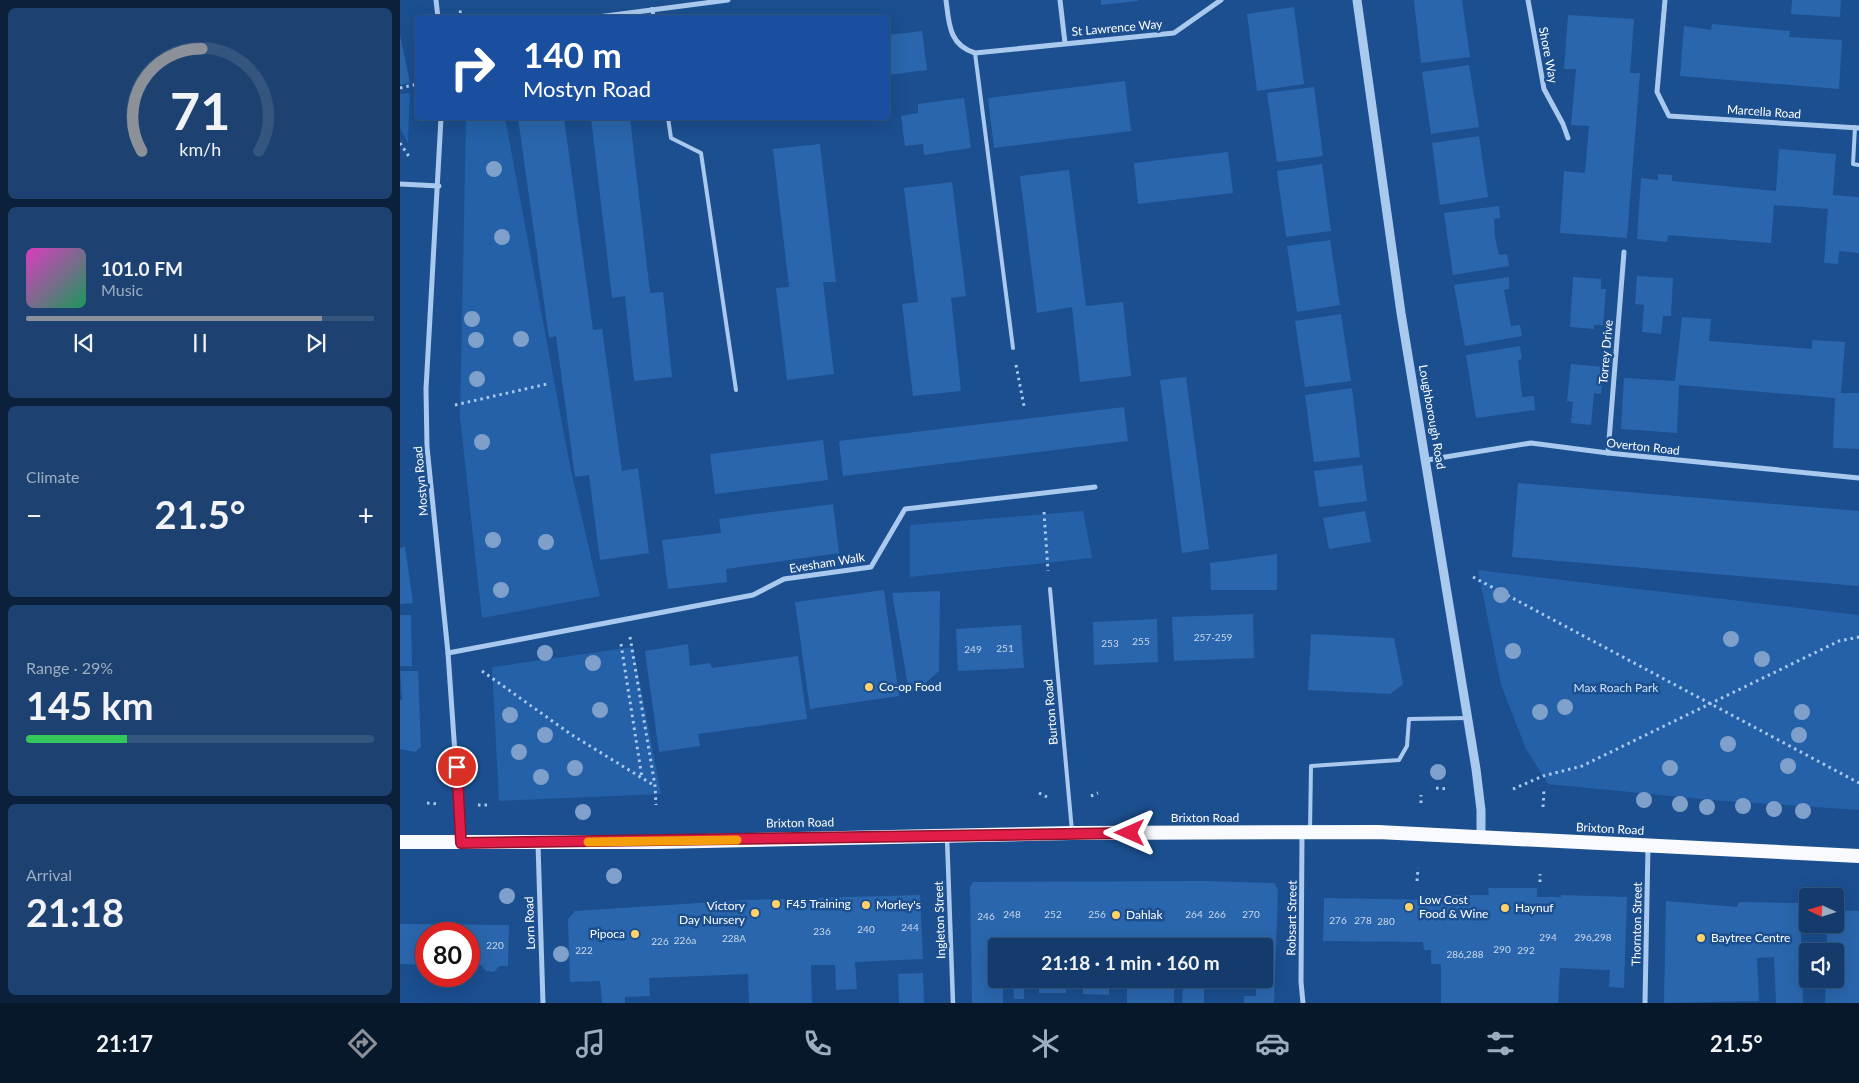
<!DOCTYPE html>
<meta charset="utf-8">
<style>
body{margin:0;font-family:Lato,sans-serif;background:#1d4271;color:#f1f3f6;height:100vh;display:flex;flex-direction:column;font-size:19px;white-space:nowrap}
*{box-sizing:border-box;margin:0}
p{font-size:16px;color:#9dadc1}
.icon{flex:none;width:28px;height:28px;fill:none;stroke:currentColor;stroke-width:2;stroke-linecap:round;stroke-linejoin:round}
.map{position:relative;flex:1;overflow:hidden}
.details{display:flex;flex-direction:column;gap:8px;padding:8px;background:#0b203b;width:400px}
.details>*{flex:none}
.guide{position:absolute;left:15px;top:15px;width:475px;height:105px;border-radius:5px;box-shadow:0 5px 20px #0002,0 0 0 1px #33557e;background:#1a4fa0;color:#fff;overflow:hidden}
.needle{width:32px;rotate:274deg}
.buttons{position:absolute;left:1399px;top:888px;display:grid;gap:10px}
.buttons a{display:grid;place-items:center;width:45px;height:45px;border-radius:5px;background:#143b6b;box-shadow:0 5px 20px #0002,0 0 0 1px #33557e;font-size:25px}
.speed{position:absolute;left:15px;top:922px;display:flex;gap:10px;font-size:25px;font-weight:700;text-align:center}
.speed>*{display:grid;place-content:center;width:65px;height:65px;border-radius:50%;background:#143b6b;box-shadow:0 5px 20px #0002,0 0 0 1px #33557e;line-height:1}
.speed .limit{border:8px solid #d22;background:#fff;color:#111}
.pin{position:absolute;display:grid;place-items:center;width:42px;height:42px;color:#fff;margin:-21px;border:2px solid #fff;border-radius:50%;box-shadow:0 1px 5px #0007}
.me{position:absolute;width:55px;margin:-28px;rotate:270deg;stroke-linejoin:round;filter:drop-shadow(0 0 4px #0008)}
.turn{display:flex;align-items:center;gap:18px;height:105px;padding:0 25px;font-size:22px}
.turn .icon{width:65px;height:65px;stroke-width:2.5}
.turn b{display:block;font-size:35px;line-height:42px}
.big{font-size:38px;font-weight:700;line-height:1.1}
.details .tile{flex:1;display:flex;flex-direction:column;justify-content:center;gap:8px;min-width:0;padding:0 18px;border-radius:8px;background:#1d4271}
.details .dial{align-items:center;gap:0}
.dial svg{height:130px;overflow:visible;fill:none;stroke:#33557e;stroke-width:7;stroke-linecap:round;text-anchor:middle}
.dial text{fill:#f1f3f6;stroke:none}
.song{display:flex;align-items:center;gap:15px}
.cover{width:60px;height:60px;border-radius:8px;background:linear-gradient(135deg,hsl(310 70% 55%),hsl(150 70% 35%))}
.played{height:5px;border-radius:2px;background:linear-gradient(90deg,#8c9099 85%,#33557e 85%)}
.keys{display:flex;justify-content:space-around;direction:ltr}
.heat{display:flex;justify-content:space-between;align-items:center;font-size:28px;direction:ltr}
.charge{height:8px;border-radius:4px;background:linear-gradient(90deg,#34c759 29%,#33557e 0)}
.trip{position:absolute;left:588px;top:938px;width:285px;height:50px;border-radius:5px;background:#143b6b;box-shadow:0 5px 20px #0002,0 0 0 1px #33557e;font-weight:700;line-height:50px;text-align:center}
.tabs{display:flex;height:80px;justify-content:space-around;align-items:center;background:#08182b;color:#9dadc1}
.tabs .icon{width:35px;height:35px}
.tabs .active{color:#8c9099}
.tabs b{font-size:22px;color:#f1f3f6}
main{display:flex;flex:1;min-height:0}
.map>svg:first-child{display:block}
.green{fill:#2461a8}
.building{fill:#2a66ad}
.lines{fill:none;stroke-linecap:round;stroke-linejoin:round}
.path{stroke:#a9c9ee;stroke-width:3;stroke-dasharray:2.5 4;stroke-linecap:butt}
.service{stroke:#a9c9ee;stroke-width:4}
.pedestrian{stroke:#a9c9ee;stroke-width:4.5}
.minor{stroke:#a9c9ee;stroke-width:5}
.tertiary{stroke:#a9c9ee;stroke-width:9}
.trunk{stroke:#f8faff;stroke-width:14}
.tree{fill:#7ea0ca}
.route-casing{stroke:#92132f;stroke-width:12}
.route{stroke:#e11d48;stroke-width:9}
.slow{stroke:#f59e0b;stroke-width:9}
.poi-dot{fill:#ffd166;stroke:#1b4f8f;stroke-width:2}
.labels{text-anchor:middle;stroke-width:5;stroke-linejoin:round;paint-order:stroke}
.number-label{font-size:10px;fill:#cad9ea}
.street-label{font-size:12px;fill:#fff;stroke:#1b4f8f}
.poi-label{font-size:12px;fill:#fff;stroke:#1b4f8f;text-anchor:start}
.park-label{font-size:12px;fill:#cfe3fa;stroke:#1b4f8f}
</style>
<main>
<section class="details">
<div class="tile dial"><svg viewBox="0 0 100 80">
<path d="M14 69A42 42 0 1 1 86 69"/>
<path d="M14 69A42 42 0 0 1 51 6" stroke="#8c9099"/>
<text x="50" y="56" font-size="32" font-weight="700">71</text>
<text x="50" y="72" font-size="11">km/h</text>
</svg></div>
<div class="tile">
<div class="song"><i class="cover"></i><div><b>101.0 FM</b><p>Music</p></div></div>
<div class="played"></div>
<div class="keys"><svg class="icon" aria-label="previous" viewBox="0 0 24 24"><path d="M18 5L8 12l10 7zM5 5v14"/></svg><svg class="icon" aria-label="pause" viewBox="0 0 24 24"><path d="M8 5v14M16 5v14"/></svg><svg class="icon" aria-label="next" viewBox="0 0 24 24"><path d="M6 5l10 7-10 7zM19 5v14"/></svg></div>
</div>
<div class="tile"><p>Climate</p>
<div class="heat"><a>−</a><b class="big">21.5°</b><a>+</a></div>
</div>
<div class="tile"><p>Range · 29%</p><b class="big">145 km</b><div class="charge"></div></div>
<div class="tile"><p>Arrival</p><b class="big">21:18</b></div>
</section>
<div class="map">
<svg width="1459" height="1003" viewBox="0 0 1459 1003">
<rect width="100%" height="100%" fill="#1b4f8f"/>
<g class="green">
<path d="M10,93L8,143L0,128V94Z"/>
<path d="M66,118H105L170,466L200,596L82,618L60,417Z"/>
<path d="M683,511L692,558L510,577V525Z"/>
<path d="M1078,570L1459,615V810L1311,800L1148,784L1126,749L1101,685Z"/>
<path d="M233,647L261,794L99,801L92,667Z"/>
</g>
<g class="building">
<path d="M701,0H738V1L701,5Z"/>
<path d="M1014,0H1062L1070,57L1021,63Z"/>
<path d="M1392,0H1441L1440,17L1391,14Z"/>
<path d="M894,7L904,84L857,91L847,14Z"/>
<path d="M1168,15L1234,19L1230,73H1240L1227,238L1160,233L1164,171L1185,173L1189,126L1171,125L1176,69H1164Z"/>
<path d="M1312,24L1390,31L1389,37L1442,40L1439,89L1280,76L1284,26L1311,30Z"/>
<path d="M522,31L527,70L488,75V35Z"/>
<path d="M0,35L10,83L0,85Z"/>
<path d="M1069,65L1079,127L1031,134L1022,72Z"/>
<path d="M725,81L731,131L594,148L588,98Z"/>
<path d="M914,87L923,156L877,162L867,93Z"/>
<path d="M564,98L571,148L524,155L523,144L505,146L501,116L518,113V104Z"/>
<path d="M118,118H164L193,330L202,329L222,471L238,468L249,553L200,560L189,475L175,477L156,336L149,338Z"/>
<path d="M191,118H230L250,293L263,292L272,377L234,381L225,296L212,298Z"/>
<path d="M1079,136L1088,197L1040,205L1032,143Z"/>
<path d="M420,144L436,282H423L434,374L387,380L376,288L389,287L373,149Z"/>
<path d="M1379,149L1436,154L1433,195L1459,197V253L1439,251L1438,264L1424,263L1428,209L1374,205L1371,243L1268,235L1267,242L1237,239L1241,178L1258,180V174L1272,175V181L1376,191Z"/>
<path d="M828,152L833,193L738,204L734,163Z"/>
<path d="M922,164L931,231L886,237L877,171Z"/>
<path d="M669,170L686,306L723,302L731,376L680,382L672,307L637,313L620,176Z"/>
<path d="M552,182L566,296L551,298L561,391L513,396L502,304L518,302L504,188Z"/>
<path d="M1099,206L1100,218L1094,219L1095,237L1099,255L1107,254L1109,266L1053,275L1044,213Z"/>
<path d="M930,240L940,305L897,312L887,246Z"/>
<path d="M1237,276L1273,278L1271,316H1263L1261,334L1242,332L1244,305L1235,304Z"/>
<path d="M1109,277V289L1104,290L1111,326L1120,325L1122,336L1065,346L1054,285Z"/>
<path d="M1173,277L1201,279V289H1206L1203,325H1194V329L1170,327Z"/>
<path d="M941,314L951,381L905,387L895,321Z"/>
<path d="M1282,317L1311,319L1309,341L1412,349V340L1445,342L1441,393H1459V449L1433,448L1435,398L1279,385L1277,433L1221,429L1224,378L1275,381Z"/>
<path d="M1120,346L1122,359L1118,360L1122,397L1134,396L1135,410L1076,418L1066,355Z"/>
<path d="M1171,364L1204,367L1201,394L1194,393L1191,425L1171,423L1173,402L1167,401Z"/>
<path d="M786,377L809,549L782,553L760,380Z"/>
<path d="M952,388L960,457L914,462L905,395Z"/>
<path d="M724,407L728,441L443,476L439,441Z"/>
<path d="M423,440L428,480L315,494L310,454Z"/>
<path d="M962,465L967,501L919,507L914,471Z"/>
<path d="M1118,483L1459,511V586L1112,557Z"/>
<path d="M433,504L439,553L326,569L327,582L268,589L262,540L321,533L319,519Z"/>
<path d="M965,511L971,542L929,549L923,518Z"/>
<path d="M5,547L13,603L0,604V548Z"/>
<path d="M877,554V590H811L810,563Z"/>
<path d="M484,590L499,696L410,709L395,602Z"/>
<path d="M540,591L539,671L524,684L509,692L492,593Z"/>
<path d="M853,614L854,658L774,661L772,617Z"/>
<path d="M0,615H11L12,666H0Z"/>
<path d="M757,619L758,662L694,665L693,622Z"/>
<path d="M621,625L624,668L558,671L556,629Z"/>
<path d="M911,634L994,638L1003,684L990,694L908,690Z"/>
<path d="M288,644L290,666L310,663L312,668L398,656L407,719L298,734L300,746L259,752L245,651Z"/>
<path d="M0,671H18L21,747L15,752L0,749V700H2Z"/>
<path d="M805,881L874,883L878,890L874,1003H844V996H856V987L841,986L842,979H864V946L666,945L596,946V979H603V1003H572L570,887L573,882Z"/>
<path d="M1088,888H1137V897H1161V895L1227,897L1224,988L1209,987L1210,970L1160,968L1158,1003H1041V964H1031V950H1024L1023,942L923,941L924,898L1041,900V895H1089Z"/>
<path d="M520,895L523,959L455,962L457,989L436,990L435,965H411L412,1003H349L348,974L249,978L250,996L225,997V1003H202L200,981L170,982L168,919L175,911L345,900Z"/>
<path d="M1266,901L1337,907L1339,902L1400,903L1403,1003H1376L1374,957L1357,958L1359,1001L1264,1003Z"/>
<path d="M1435,910L1459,911V1003H1425L1426,979H1435V951H1427V924H1435Z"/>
<path d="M0,924L109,925L108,966H99L94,972L86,971L81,965H69V934H26V965L0,964Z"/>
<path d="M523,973L524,1003H499L498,974Z"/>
<path d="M613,979H624V999H614Z"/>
<rect x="639" y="979" width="27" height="14"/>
<path d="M683,979H709V995L683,994Z"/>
<path d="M727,979H804V1003H782L783,981H774V1003H727Z"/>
</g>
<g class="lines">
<g class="path">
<path d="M60,13L61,8"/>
<path d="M0,88L18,84"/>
<path d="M0,143L10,158"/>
<path d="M616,365L624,406"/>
<path d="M55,405L147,384"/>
<path d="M644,512L648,571"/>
<path d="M1073,577L1459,783"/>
<path d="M230,637L255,786L256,805"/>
<path d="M221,644L242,778"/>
<path d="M82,671L172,735L255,786"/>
<path d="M1036,788L1049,789"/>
<path d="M1113,789L1143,776L1182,766L1439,641L1459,637"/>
<path d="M639,793L647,797"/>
<path d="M691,796L698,793"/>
<path d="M27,803L39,804"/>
<path d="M1021,803V795"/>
<path d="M78,805H87"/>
<path d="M1143,807L1144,790"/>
<path d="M1017,881L1018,868"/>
<path d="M1140,882V874"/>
</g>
<g class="service">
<path d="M252,9L254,18"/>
<path d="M575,53L613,348"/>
<path d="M268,118L271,138L301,153L336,390"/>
<path d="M1455,127L1453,164L1459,165"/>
<path d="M650,589L672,831"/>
<path d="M910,831L911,766L999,760L1007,746L1009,719L1068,718"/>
</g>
<path class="pedestrian" d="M547,837L553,1003"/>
<g class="minor">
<path d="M36,0L38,18"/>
<path d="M546,0C549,24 549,45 575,53L774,33L821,0"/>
<path d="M660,0L665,43"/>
<path d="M1128,0L1144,89L1163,124L1168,138"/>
<path d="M1265,0L1257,92L1269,116L1459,128"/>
<path d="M190,18L328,0"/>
<path d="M41,118L26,389L27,447L48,653L61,840"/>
<path d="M0,184L39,186"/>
<path d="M1208,453L1224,252"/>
<path d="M1027,460L1131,443L1208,453L1459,478"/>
<path d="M48,653L353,595L384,579L471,567L505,509L695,487"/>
<path d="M902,834L901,982L903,1003"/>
<path d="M138,844L143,1003"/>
<path d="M1245,1003L1248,846"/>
</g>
<path class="tertiary" d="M957,0L1001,313L1076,769L1081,810V837"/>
<path class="trunk" d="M0,842H257L672,833L978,832L1459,856"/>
</g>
<g class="tree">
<circle cx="94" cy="169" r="8"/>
<circle cx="102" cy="237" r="8"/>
<circle cx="72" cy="319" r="8"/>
<circle cx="121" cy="339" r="8"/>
<circle cx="76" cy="340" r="8"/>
<circle cx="77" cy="379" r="8"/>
<circle cx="82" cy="442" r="8"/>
<circle cx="93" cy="540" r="8"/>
<circle cx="146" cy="542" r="8"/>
<circle cx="101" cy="590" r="8"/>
<circle cx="1101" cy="595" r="8"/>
<circle cx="1331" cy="639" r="8"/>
<circle cx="1113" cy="651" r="8"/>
<circle cx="145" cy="653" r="8"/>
<circle cx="1362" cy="659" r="8"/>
<circle cx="193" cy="663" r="8"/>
<circle cx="1165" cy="707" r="8"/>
<circle cx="200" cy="710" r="8"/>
<circle cx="1140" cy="712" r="8"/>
<circle cx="1402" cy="712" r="8"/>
<circle cx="110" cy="715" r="8"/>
<circle cx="145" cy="735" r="8"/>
<circle cx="1399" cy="735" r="8"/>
<circle cx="1328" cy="744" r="8"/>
<circle cx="119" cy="752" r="8"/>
<circle cx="1388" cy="766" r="8"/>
<circle cx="175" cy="768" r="8"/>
<circle cx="1270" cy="768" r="8"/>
<circle cx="1038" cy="772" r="8"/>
<circle cx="141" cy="777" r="8"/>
<circle cx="1244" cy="800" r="8"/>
<circle cx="1280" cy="804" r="8"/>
<circle cx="1343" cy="806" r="8"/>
<circle cx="1307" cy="807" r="8"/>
<circle cx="1374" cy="809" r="8"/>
<circle cx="1403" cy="811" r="8"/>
<circle cx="183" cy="812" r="8"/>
<circle cx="214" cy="876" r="8"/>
<circle cx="107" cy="896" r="8"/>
<circle cx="161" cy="954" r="8"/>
</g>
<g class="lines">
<defs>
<path id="route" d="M57,767L61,843L730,833"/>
</defs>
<use href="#route" class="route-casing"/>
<use href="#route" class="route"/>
<path class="slow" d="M188,842L337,840"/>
</g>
<g class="poi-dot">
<circle cx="469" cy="687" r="5"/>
<circle cx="376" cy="904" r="5"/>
<circle cx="466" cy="905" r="5"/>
<circle cx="1009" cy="907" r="5"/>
<circle cx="1105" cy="908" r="5"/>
<circle cx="355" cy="913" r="5"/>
<circle cx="716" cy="915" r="5"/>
<circle cx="235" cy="934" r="5"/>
<circle cx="1301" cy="938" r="5"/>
</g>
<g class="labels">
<g class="number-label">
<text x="813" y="641">257-259</text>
<text x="741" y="645">255</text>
<text x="710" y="647">253</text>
<text x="605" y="652">251</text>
<text x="573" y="653">249</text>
<text x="612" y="918">248</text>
<text x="653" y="918">252</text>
<text x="697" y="918">256</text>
<text x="794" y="918">264</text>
<text x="817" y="918">266</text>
<text x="851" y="918">270</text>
<text x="586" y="920">246</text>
<text x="938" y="924">276</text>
<text x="963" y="924">278</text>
<text x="986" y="925">280</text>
<text x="510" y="931">244</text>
<text x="466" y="933">240</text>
<text x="422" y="935">236</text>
<text x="1148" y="941">294</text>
<text x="1193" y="941">296,298</text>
<text x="334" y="942">228A</text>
<text x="285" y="944">226a</text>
<text x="260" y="945">226</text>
<text x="95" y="949">220</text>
<text x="1102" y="953">290</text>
<text x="184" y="954">222</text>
<text x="1126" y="954">292</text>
<text x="1065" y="958">286,288</text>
</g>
<g class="street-label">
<text transform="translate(717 28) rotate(-5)" y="4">St Lawrence Way</text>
<text transform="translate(1148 55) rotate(79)" y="4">Shore Way</text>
<text transform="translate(1364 112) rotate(4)" y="4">Marcella Road</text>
<text transform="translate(1206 352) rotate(-85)" y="4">Torrey Drive</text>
<text transform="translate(1032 417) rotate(80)" y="4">Loughborough Road</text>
<text transform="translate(1243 447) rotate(6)" y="4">Overton Road</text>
<text transform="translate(21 481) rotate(-95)" y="4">Mostyn Road</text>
<text transform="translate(427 563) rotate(-9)" y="4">Evesham Walk</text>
<text transform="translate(651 712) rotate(-95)" y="4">Burton Road</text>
<text x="805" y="822">Brixton Road</text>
<text transform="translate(400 823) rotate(-1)" y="4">Brixton Road</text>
<text transform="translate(1210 829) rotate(3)" y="4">Brixton Road</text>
<text transform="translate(892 918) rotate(-89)" y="4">Robsart Street</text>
<text transform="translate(540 920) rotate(-92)" y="4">Ingleton Street</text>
<text transform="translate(130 923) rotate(-92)" y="4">Lorn Road</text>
<text transform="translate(1237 924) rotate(-89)" y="4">Thornton Street</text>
</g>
<g class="poi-label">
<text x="479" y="691">Co-op Food</text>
<text x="1019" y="904">Low Cost<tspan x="1019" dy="14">Food &amp; Wine</tspan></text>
<text x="386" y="908">F45 Training</text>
<text x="476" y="909">Morley's</text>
<text x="345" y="910" text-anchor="end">Victory<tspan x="345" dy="14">Day Nursery</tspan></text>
<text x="1115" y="912">Haynuf</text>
<text x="726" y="919">Dahlak</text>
<text x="225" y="938" text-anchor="end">Pipoca</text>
<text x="1311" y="942">Baytree Centre</text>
</g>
<g class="park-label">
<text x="1216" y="692">Max Roach Park</text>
</g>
</g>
</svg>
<div class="buttons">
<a><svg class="needle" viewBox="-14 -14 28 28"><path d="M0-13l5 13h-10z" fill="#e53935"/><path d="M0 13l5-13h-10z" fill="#9dadc1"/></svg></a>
<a><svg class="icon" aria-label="sound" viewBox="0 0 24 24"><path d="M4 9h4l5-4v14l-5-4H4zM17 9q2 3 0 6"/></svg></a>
</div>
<div class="speed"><div class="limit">80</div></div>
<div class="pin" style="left:57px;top:767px;background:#d93025"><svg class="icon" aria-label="arrive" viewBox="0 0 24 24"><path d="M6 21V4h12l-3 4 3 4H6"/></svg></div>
<svg class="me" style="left:730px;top:833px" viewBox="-20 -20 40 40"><path d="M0-17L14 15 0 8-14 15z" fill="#e11d48" stroke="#fff" stroke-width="4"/></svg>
<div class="trip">21:18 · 1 min · 160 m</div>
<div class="guide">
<div class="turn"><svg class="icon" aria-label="right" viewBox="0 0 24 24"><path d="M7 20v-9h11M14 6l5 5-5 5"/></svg><div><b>140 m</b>Mostyn Road</div></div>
</div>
</div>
</main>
<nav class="tabs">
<b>21:17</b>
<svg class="icon active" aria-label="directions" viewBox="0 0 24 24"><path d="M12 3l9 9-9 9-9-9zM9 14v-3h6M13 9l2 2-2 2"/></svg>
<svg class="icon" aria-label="music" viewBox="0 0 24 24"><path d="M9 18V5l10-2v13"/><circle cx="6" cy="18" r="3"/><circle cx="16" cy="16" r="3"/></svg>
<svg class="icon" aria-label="phone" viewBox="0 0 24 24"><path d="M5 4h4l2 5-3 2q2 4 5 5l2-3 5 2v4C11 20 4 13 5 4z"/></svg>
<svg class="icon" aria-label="climate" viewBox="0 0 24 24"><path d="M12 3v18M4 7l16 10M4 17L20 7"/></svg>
<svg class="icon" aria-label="car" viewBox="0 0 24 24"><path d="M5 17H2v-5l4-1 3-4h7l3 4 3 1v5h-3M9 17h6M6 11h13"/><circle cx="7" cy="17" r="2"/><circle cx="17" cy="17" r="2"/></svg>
<svg class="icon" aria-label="filters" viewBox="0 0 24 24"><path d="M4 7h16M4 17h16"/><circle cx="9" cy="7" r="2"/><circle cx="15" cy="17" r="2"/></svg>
<b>21.5°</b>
</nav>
